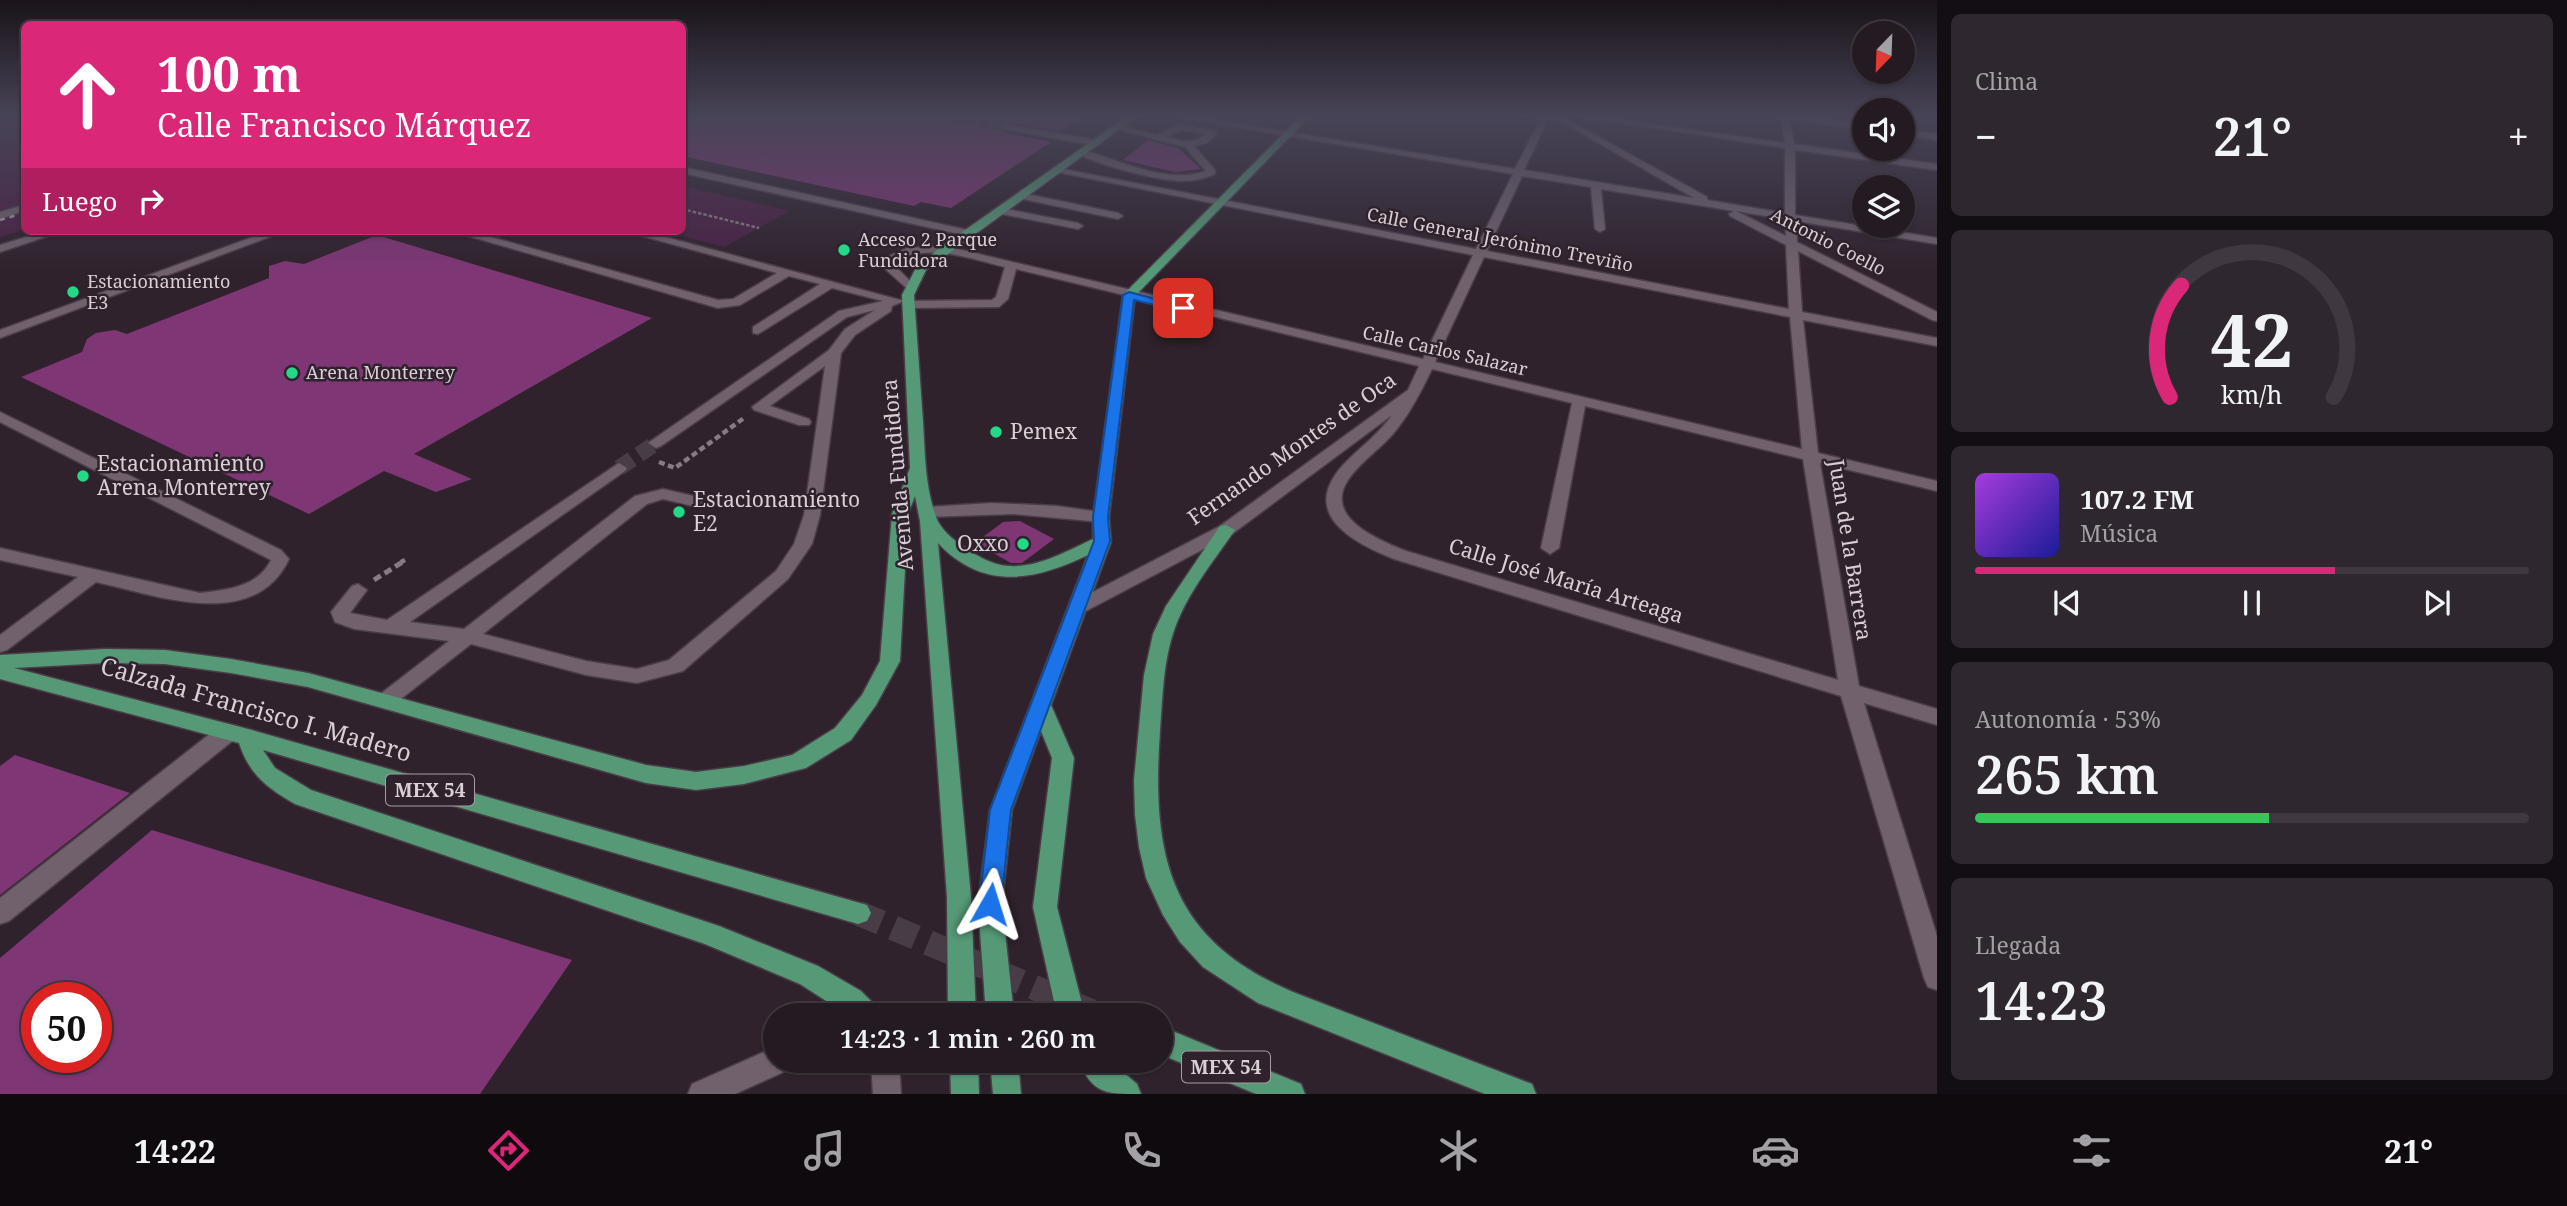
<!DOCTYPE html>
<html lang="es">
<meta charset="utf-8">
<style>
body{margin:0;font-family:"Noto Serif",serif;background:#2f272f;color:#f1f3f6;height:100vh;display:flex;flex-direction:column;font-size:26px;white-space:nowrap}
*{box-sizing:border-box;margin:0}
p{font-size:23px;color:#a3a1a5}
.icon{flex:none;width:38px;height:38px;fill:none;stroke:currentColor;stroke-width:2;stroke-linecap:round;stroke-linejoin:round}
.map{position:relative;flex:1;overflow:hidden}
.side{display:flex;flex-direction:column;gap:14px;padding:14px;background:#130e13;width:630px}
.side>*{flex:none}
.guide{position:absolute;left:21px;top:21px;width:665px;height:214px;border-radius:10px;box-shadow:0 2px 5px #0004,0 0 0 2px #403840;background:#db2777;color:#fff;overflow:hidden}
.needle{width:46px;rotate:203deg}
.tools{position:absolute;left:1852px;top:21px;display:grid;gap:14px}
.tools a{display:grid;place-items:center;width:63px;height:63px;border-radius:50%;background:#231a22;box-shadow:0 2px 5px #0004,0 0 0 2px #403840;font-size:35px}
.speed{position:absolute;left:21px;top:982px;display:flex;gap:14px;font-size:35px;font-weight:700;text-align:center}
.speed>*{display:grid;place-content:center;width:91px;height:91px;border-radius:50%;background:#231a22;box-shadow:0 2px 5px #0004,0 0 0 2px #403840;line-height:1}
.speed .limit{border:10px solid #d22;background:#fff;color:#111}
.pin{position:absolute;display:grid;place-items:center;width:60px;height:60px;color:#fff;margin:-30px;border-radius:14px;box-shadow:0 4px 10px #0006}
.me{position:absolute;width:77px;margin:-38px;rotate:6deg;stroke-linejoin:round;filter:drop-shadow(0 0 5px #0008)}
.turn{display:flex;align-items:center;gap:24px;height:147px;padding:0 21px;font-size:32px}
.turn .icon{width:91px;height:91px;stroke-width:2.5}
.turn b{display:block;font-size:49px;line-height:60px}
.then{display:flex;align-items:center;height:66px;padding:0 21px;background:#0003;gap:14px;font-size:26px}
.big{font-size:52px;font-weight:600;line-height:1.1}
.side .widget{flex:1;display:flex;flex-direction:column;justify-content:center;gap:10px;min-width:0;padding:0 24px;border-radius:10px;background:#2f272f}
.side .dial{align-items:center;gap:0}
.dial svg{height:182px;overflow:visible;fill:none;stroke:#403840;stroke-width:7;stroke-linecap:round;text-anchor:middle}
.dial text{fill:#f1f3f6;stroke:none}
.song{display:flex;align-items:center;gap:21px}
.cover{width:84px;height:84px;border-radius:10px;background:linear-gradient(135deg,hsl(280 70% 55%),hsl(240 70% 35%))}
.played{height:7px;border-radius:4px;background:linear-gradient(90deg,#db2777 65%,#403840 65%)}
.keys{display:flex;justify-content:space-around;direction:ltr}
.heat{display:flex;justify-content:space-between;align-items:center;font-size:38px;direction:ltr}
.charge{height:10px;border-radius:5px;background:linear-gradient(90deg,#34c759 53%,#403840 0)}
.trip{position:absolute;left:763px;top:1003px;width:410px;height:70px;border-radius:35px;background:#231a22;box-shadow:0 2px 5px #0004,0 0 0 2px #403840;font-weight:600;line-height:70px;text-align:center}
.dock{display:flex;height:112px;justify-content:space-around;align-items:center;background:#0e0a0e;color:#a3a1a5}
.dock .icon{width:49px;height:49px}
.dock .selected{color:#db2777}
.dock b{font-size:32px;color:#f1f3f6}
main{display:flex;flex:1;min-height:0}
.map>svg:first-child{display:block}
.green{fill:#4a2145}
.building{fill:#7e3675;fill-rule:evenodd}
.lines{fill:none;stroke-linecap:round;stroke-linejoin:round}
.minor-tunnel-far1{stroke:#483c46;stroke-width:10;stroke-dasharray:10 5;stroke-linecap:butt}
.minor-tunnel{stroke:#483c46;stroke-width:16;stroke-dasharray:16 8;stroke-linecap:butt}
.major-tunnel{stroke:#483c46;stroke-width:25;stroke-dasharray:25 13;stroke-linecap:butt}
.minor-casing{stroke:#493e47;stroke-width:3}
.major-casing{stroke:#493e47;stroke-width:3}
.path-far2{stroke:#867b84;stroke-width:2.5;stroke-dasharray:3.5 2;stroke-linecap:butt}
.path-far1{stroke:#867b84;stroke-width:4.5;stroke-dasharray:6 3.5;stroke-linecap:butt}
.path{stroke:#867b84;stroke-width:5;stroke-dasharray:8 4.5;stroke-linecap:butt}
.minor{fill:#70616d;fill-rule:evenodd}
.major{fill:#569977;fill-rule:evenodd}
.rail{stroke:#a49aa2;stroke-width:2.5;stroke-dasharray:5 5;stroke-linecap:butt}
.route{fill:#1a73e8;stroke:#114b97;stroke-width:2}
.poi-dot{fill:#23d886;stroke:#2f222d;stroke-width:2.5}
.labels{text-anchor:middle;stroke-width:5;stroke-linejoin:round;paint-order:stroke}
.far-poi-label{font-size:18px;fill:#d9d0d7;stroke:#2f222d;text-anchor:start}
.far-street-label{font-size:18px;fill:#d9d0d7;stroke:#2f222d}
.shield{fill:#2f222d;stroke:#a69ca4;stroke-width:2}
.shield-label{font-size:19px;font-weight:bold;fill:#d9d0d7}
.poi-label{font-size:21px;fill:#d9d0d7;stroke:#2f222d;text-anchor:start}
.street-label{font-size:21px;fill:#d9d0d7;stroke:#2f222d}
.near-street-label{font-size:24px;fill:#d9d0d7;stroke:#2f222d}
</style>
<main>
<div class="map">
<svg width="1937" height="1094" viewBox="0 0 1937 1094">
<rect width="100%" height="100%" fill="#2f222d"/>
<g class="green">
<path d="M0,117H24V230L0,237Z"/>
<path d="M683,186L790,211L724,247L662,231H682Z"/>
</g>
<g class="building">
<path d="M682,117H1088L1060,131L1003,122L998,126L1002,132L1051,142L951,208L921,202L914,206L682,156Z"/>
<path d="M1148,140L1178,148L1201,169L1175,172L1123,160Z"/>
<path d="M377,235L652,318L414,454L472,479L436,492L384,471L309,514L21,377L82,352L87,339L96,333L115,330L127,334L269,278V266L285,261L304,264Z"/>
<path d="M1020,521L1054,539L1022,563H1011L975,543L1003,522Z"/>
<path d="M15,755L130,793L0,895V766Z"/>
<path d="M152,830L572,960L480,1094H0V958ZM37,998H96V1057H37Z"/>
</g>
<g class="lines">
<path class="minor-tunnel-far1" d="M949,117L1005,127"/>
<path class="minor-tunnel" d="M619,468L656,443"/>
<path class="major-tunnel" d="M858,913L1099,1015"/>
<defs>
<g id="minor">
<path d="M1176,117H1196L1515,169L1541,117H1549L1524,170L1694,198L1553,117H1563L1707,197V200L1785,213V148L1581,117H1604L1785,143L1781,117H1811L1864,124V130L1790,119L1794,144L1937,164V170L1795,150V215L1937,238V244L1796,221L1797,242L1937,312V321L1932,320L1798,251L1802,312L1937,338V346L1803,320L1818,453L1937,481V491L1820,463L1859,686L1937,709V725L1864,703L1937,936V990L1928,987L1924,978L1841,696L1394,559C1352,542 1299,514 1343,465C1359,448 1378,435 1392,415L1232,534L1084,612H1070L1068,608L1070,604L1220,526L1408,390L1419,366L1016,269L1008,299L999,307L909,308L903,304L905,301L992,300L996,297L1005,267C971,259 931,243 898,260L896,267L917,288L911,292L884,268L889,256L907,248L945,246L1423,359L1473,255L1052,171L1057,168L1476,249L1513,174ZM1522,176L1591,187L1595,229L1600,232L1605,229L1601,189L1734,211L1729,214L1730,216L1786,245L1789,309L1487,251ZM1735,211L1785,219L1786,236L1738,212ZM1484,257L1790,317L1802,449L1435,362ZM1432,369L1572,403L1541,548L1550,554L1559,548L1585,406L1803,459L1838,680L1406,551C1379,540 1323,518 1348,480C1360,462 1379,450 1393,434C1409,415 1421,392 1432,369Z"/>
<path d="M1005,124L1097,140L1102,143L1097,146L1002,129L1001,127Z"/>
<path d="M1180,124L1215,131L1217,133L1207,143L1194,146L1215,170V174C1205,178 1195,181 1183,181C1160,181 1096,165 1077,153L1082,150C1120,160 1166,185 1206,171L1185,147L1113,128L1117,125L1157,135ZM1181,130L1205,134C1194,146 1180,140 1166,137Z"/>
<path d="M1902,129L1937,134V140L1902,135Z"/>
<path d="M682,167L968,230L974,233L968,236L682,173Z"/>
<path d="M1022,193L1118,213L1123,216L1118,219L1018,198L1017,196Z"/>
<path d="M24,205V211L0,219V212Z"/>
<path d="M1001,208L1078,223L1083,226L1078,229L997,213V209Z"/>
<path d="M46,231H63L0,252V245Z"/>
<path d="M269,231H285L0,338V330Z"/>
<path d="M451,231H469L718,300L733,299L777,273L624,231H643L904,301L892,306L891,311L855,335L841,353L820,515L812,544L788,579L683,671L637,683L586,675L471,644L393,705L386,708L379,705L376,700L379,695L449,641L354,629L335,622L331,612L352,586L358,584L367,590L350,613L387,620L619,463L627,468L625,471L410,622L464,629L635,496L663,489L707,499L709,503L701,508L663,499L647,504L483,634L586,661L637,669L669,660L776,571L794,544L804,515L825,366L770,406L809,419L811,422L809,425H799L754,410L752,407L829,350L845,329L875,310L847,317L661,446L656,448L648,443L839,311L883,301L832,288L758,334L753,333V327L820,284L789,276L740,305L718,308Z"/>
<path d="M0,412L281,550L289,559C254,633 156,595 96,582L7,650L0,652V635L78,577L0,560V548L200,593C227,590 258,587 271,560L0,422Z"/>
<path d="M992,503L1057,506L1107,513L1109,517L1101,522L1014,514L926,517L918,512L926,507Z"/>
<path d="M228,724L236,726L239,732L236,738L9,921L0,924V898L220,726Z"/>
<path d="M775,1047V1060H792L788,1070L735,1094H688L692,1084Z"/>
<path d="M871,1060H899L901,1094H873Z"/>
</g>
<g id="major">
<path d="M1126,117H1136L926,270L914,295C917,337 920,380 923,422C925,453 925,487 936,517C943,538 986,565 1008,566C1038,568 1067,551 1093,539V517L1123,295L1300,117H1309L1135,296L1109,517L1111,542L1051,705L1074,758L1057,907L1085,1015H1057L1033,907L1052,758L1041,731L1012,810L1002,904L1014,1015H986L978,904L990,810L1088,555C1034,581 983,591 938,543L971,897L976,1015H948L947,897L920,521L915,496L908,514L900,661L876,705L851,740L806,768L744,784L696,790L646,783L308,687L231,673L165,664L105,663L14,668L248,729L867,905L871,913L867,921L858,924L263,750L275,768L311,790L719,926L818,966L861,991L876,1006L880,1015H848L800,984L705,944L295,804C267,788 249,774 239,743L0,679V655L105,649L165,650L231,659L308,673L646,765L696,772L744,766L792,755L835,728L862,695L880,661L892,514L910,468L902,295L917,266L941,247Z"/>
<path d="M1226,525L1235,530C1215,559 1192,587 1178,620C1163,656 1163,693 1160,731C1151,858 1170,942 1298,994L1532,1084L1536,1094H1485L1258,1003L1203,967L1180,942L1163,915L1146,878L1139,847L1135,815L1134,780L1144,675L1153,634L1166,606L1220,526Z"/>
<path d="M1160,1026L1301,1084L1305,1094H1256L1160,1054Z"/>
<path d="M950,1060H978L979,1094H951Z"/>
<path d="M990,1060H1018L1021,1094H993Z"/>
<path d="M1078,1060H1109L1137,1084L1141,1094C1105,1094 1093,1094 1078,1060Z"/>
</g>
</defs>
<use href="#minor" class="minor-casing"/>
<use href="#major" class="major-casing"/>
<path class="path-far2" d="M682,209L759,228"/>
<g class="path-far1">
<path d="M659,462L675,468L744,418"/>
<path d="M401,562L405,560"/>
</g>
<path class="path" d="M374,580L404,561"/>
<use href="#minor" class="minor"/>
<use href="#major" class="major"/>
<path class="rail" d="M0,220L24,213"/>
</g>
<linearGradient id="sky" x2="0" y2="1"><stop stop-color="#1a1319"/><stop offset="0.43" stop-color="#474457"/><stop offset="1" stop-color="#474457" stop-opacity="0"/></linearGradient>
<rect width="1937" height="270" fill="url(#sky)"/>
<path class="route" d="M1129,292L1189,308L1183,312L1134,300L1108,517L1110,541L1011,810L1001,904L998,912L990,914L982,912L979,904L990,810L1094,541L1093,517L1123,295Z"/>
<g class="poi-dot">
<circle cx="844" cy="250" r="7"/>
<circle cx="73" cy="292" r="7"/>
<circle cx="292" cy="373" r="7"/>
<circle cx="996" cy="432" r="7"/>
<circle cx="83" cy="476" r="7"/>
<circle cx="679" cy="512" r="7"/>
<circle cx="1023" cy="544" r="7"/>
</g>
<g class="labels">
<g class="far-poi-label">
<text x="858" y="246">Acceso 2 Parque<tspan x="858" dy="21">Fundidora</tspan></text>
<text x="87" y="288">Estacionamiento<tspan x="87" dy="21">E3</tspan></text>
<text x="306" y="379">Arena Monterrey</text>
</g>
<g class="far-street-label">
<text transform="translate(1500 240) rotate(11)" y="6">Calle General Jerónimo Treviño</text>
<text transform="translate(1828 242) rotate(27)" y="6">Antonio Coello</text>
<text transform="translate(1445 351) rotate(13)" y="6">Calle Carlos Salazar</text>
</g>
<g class="shield">
<rect x="386" y="774.5" width="88" height="31" rx="5"/>
<rect x="1182" y="1051.5" width="88" height="31" rx="5"/>
</g>
<g class="shield-label">
<text x="430" y="797">MEX 54</text>
<text x="1226" y="1074">MEX 54</text>
</g>
<g class="poi-label">
<text x="1010" y="439">Pemex</text>
<text x="97" y="471">Estacionamiento<tspan x="97" dy="24">Arena Monterrey</tspan></text>
<text x="693" y="507">Estacionamiento<tspan x="693" dy="24">E2</tspan></text>
<text x="1009" y="551" text-anchor="end">Oxxo</text>
</g>
<g class="street-label">
<text transform="translate(1292 449) rotate(-35)" y="7">Fernando Montes de Oca</text>
<text transform="translate(898 475) rotate(-95)" y="7">Avenida Fundidora</text>
<text transform="translate(1850 550) rotate(81)" y="7">Juan de la Barrera</text>
<text transform="translate(1566 581) rotate(17)" y="7">Calle José María Arteaga</text>
</g>
<g class="near-street-label">
<text transform="translate(256 710) rotate(16)" y="8">Calzada Francisco I. Madero</text>
</g>
</g>
</svg>
<div class="tools">
<a><svg class="needle" viewBox="-14 -14 28 28"><path d="M0-13l5 13h-10z" fill="#e53935"/><path d="M0 13l5-13h-10z" fill="#a3a1a5"/></svg></a>
<a><svg class="icon" aria-label="sound" viewBox="0 0 24 24"><path d="M4 9h4l5-4v14l-5-4H4zM17 9q2 3 0 6"/></svg></a>
<a><svg class="icon" aria-label="layers" viewBox="0 0 24 24"><path d="M12 4l9 5-9 5-9-5zM3 14l9 5 9-5"/></svg></a>
</div>
<div class="speed"><div class="limit">50</div></div>
<div class="pin" style="left:1183px;top:308px;background:#d93025"><svg class="icon" aria-label="arrive" viewBox="0 0 24 24"><path d="M6 21V4h12l-3 4 3 4H6"/></svg></div>
<svg class="me" style="left:990px;top:904px" viewBox="-20 -20 40 40"><path d="M0-17L14 15 0 8-14 15z" fill="#1a73e8" stroke="#fff" stroke-width="4"/></svg>
<div class="trip">14:23 · 1 min · 260 m</div>
<div class="guide">
<div class="turn"><svg class="icon" aria-label="ahead" viewBox="0 0 24 24"><path d="M12 20V5M6 11l6-6 6 6"/></svg><div><b>100 m</b>Calle Francisco Márquez</div></div>
<div class="then">Luego<svg class="icon" aria-label="right" viewBox="0 0 24 24"><path d="M7 20v-9h11M14 6l5 5-5 5"/></svg></div>
</div>
</div>
<section class="side">
<div class="widget"><p>Clima</p>
<div class="heat"><a>−</a><b class="big">21°</b><a>+</a></div>
</div>
<div class="widget dial"><svg viewBox="0 0 100 80">
<path d="M14 69A42 42 0 1 1 86 69"/>
<path d="M14 69A42 42 0 0 1 19 20" stroke="#db2777"/>
<text x="50" y="56" font-size="32" font-weight="700">42</text>
<text x="50" y="72" font-size="11">km/h</text>
</svg></div>
<div class="widget">
<div class="song"><i class="cover"></i><div><b>107.2 FM</b><p>Música</p></div></div>
<div class="played"></div>
<div class="keys"><svg class="icon" aria-label="previous" viewBox="0 0 24 24"><path d="M18 5L8 12l10 7zM5 5v14"/></svg><svg class="icon" aria-label="pause" viewBox="0 0 24 24"><path d="M8 5v14M16 5v14"/></svg><svg class="icon" aria-label="next" viewBox="0 0 24 24"><path d="M6 5l10 7-10 7zM19 5v14"/></svg></div>
</div>
<div class="widget"><p>Autonomía · 53%</p><b class="big">265 km</b><div class="charge"></div></div>
<div class="widget"><p>Llegada</p><b class="big">14:23</b></div>
</section>
</main>
<nav class="dock">
<b>14:22</b>
<svg class="icon selected" aria-label="directions" viewBox="0 0 24 24"><path d="M12 3l9 9-9 9-9-9zM9 14v-3h6M13 9l2 2-2 2"/></svg>
<svg class="icon" aria-label="music" viewBox="0 0 24 24"><path d="M9 18V5l10-2v13"/><circle cx="6" cy="18" r="3"/><circle cx="16" cy="16" r="3"/></svg>
<svg class="icon" aria-label="phone" viewBox="0 0 24 24"><path d="M5 4h4l2 5-3 2q2 4 5 5l2-3 5 2v4C11 20 4 13 5 4z"/></svg>
<svg class="icon" aria-label="climate" viewBox="0 0 24 24"><path d="M12 3v18M4 7l16 10M4 17L20 7"/></svg>
<svg class="icon" aria-label="car" viewBox="0 0 24 24"><path d="M5 17H2v-5l4-1 3-4h7l3 4 3 1v5h-3M9 17h6M6 11h13"/><circle cx="7" cy="17" r="2"/><circle cx="17" cy="17" r="2"/></svg>
<svg class="icon" aria-label="filters" viewBox="0 0 24 24"><path d="M4 7h16M4 17h16"/><circle cx="9" cy="7" r="2"/><circle cx="15" cy="17" r="2"/></svg>
<b>21°</b>
</nav>
